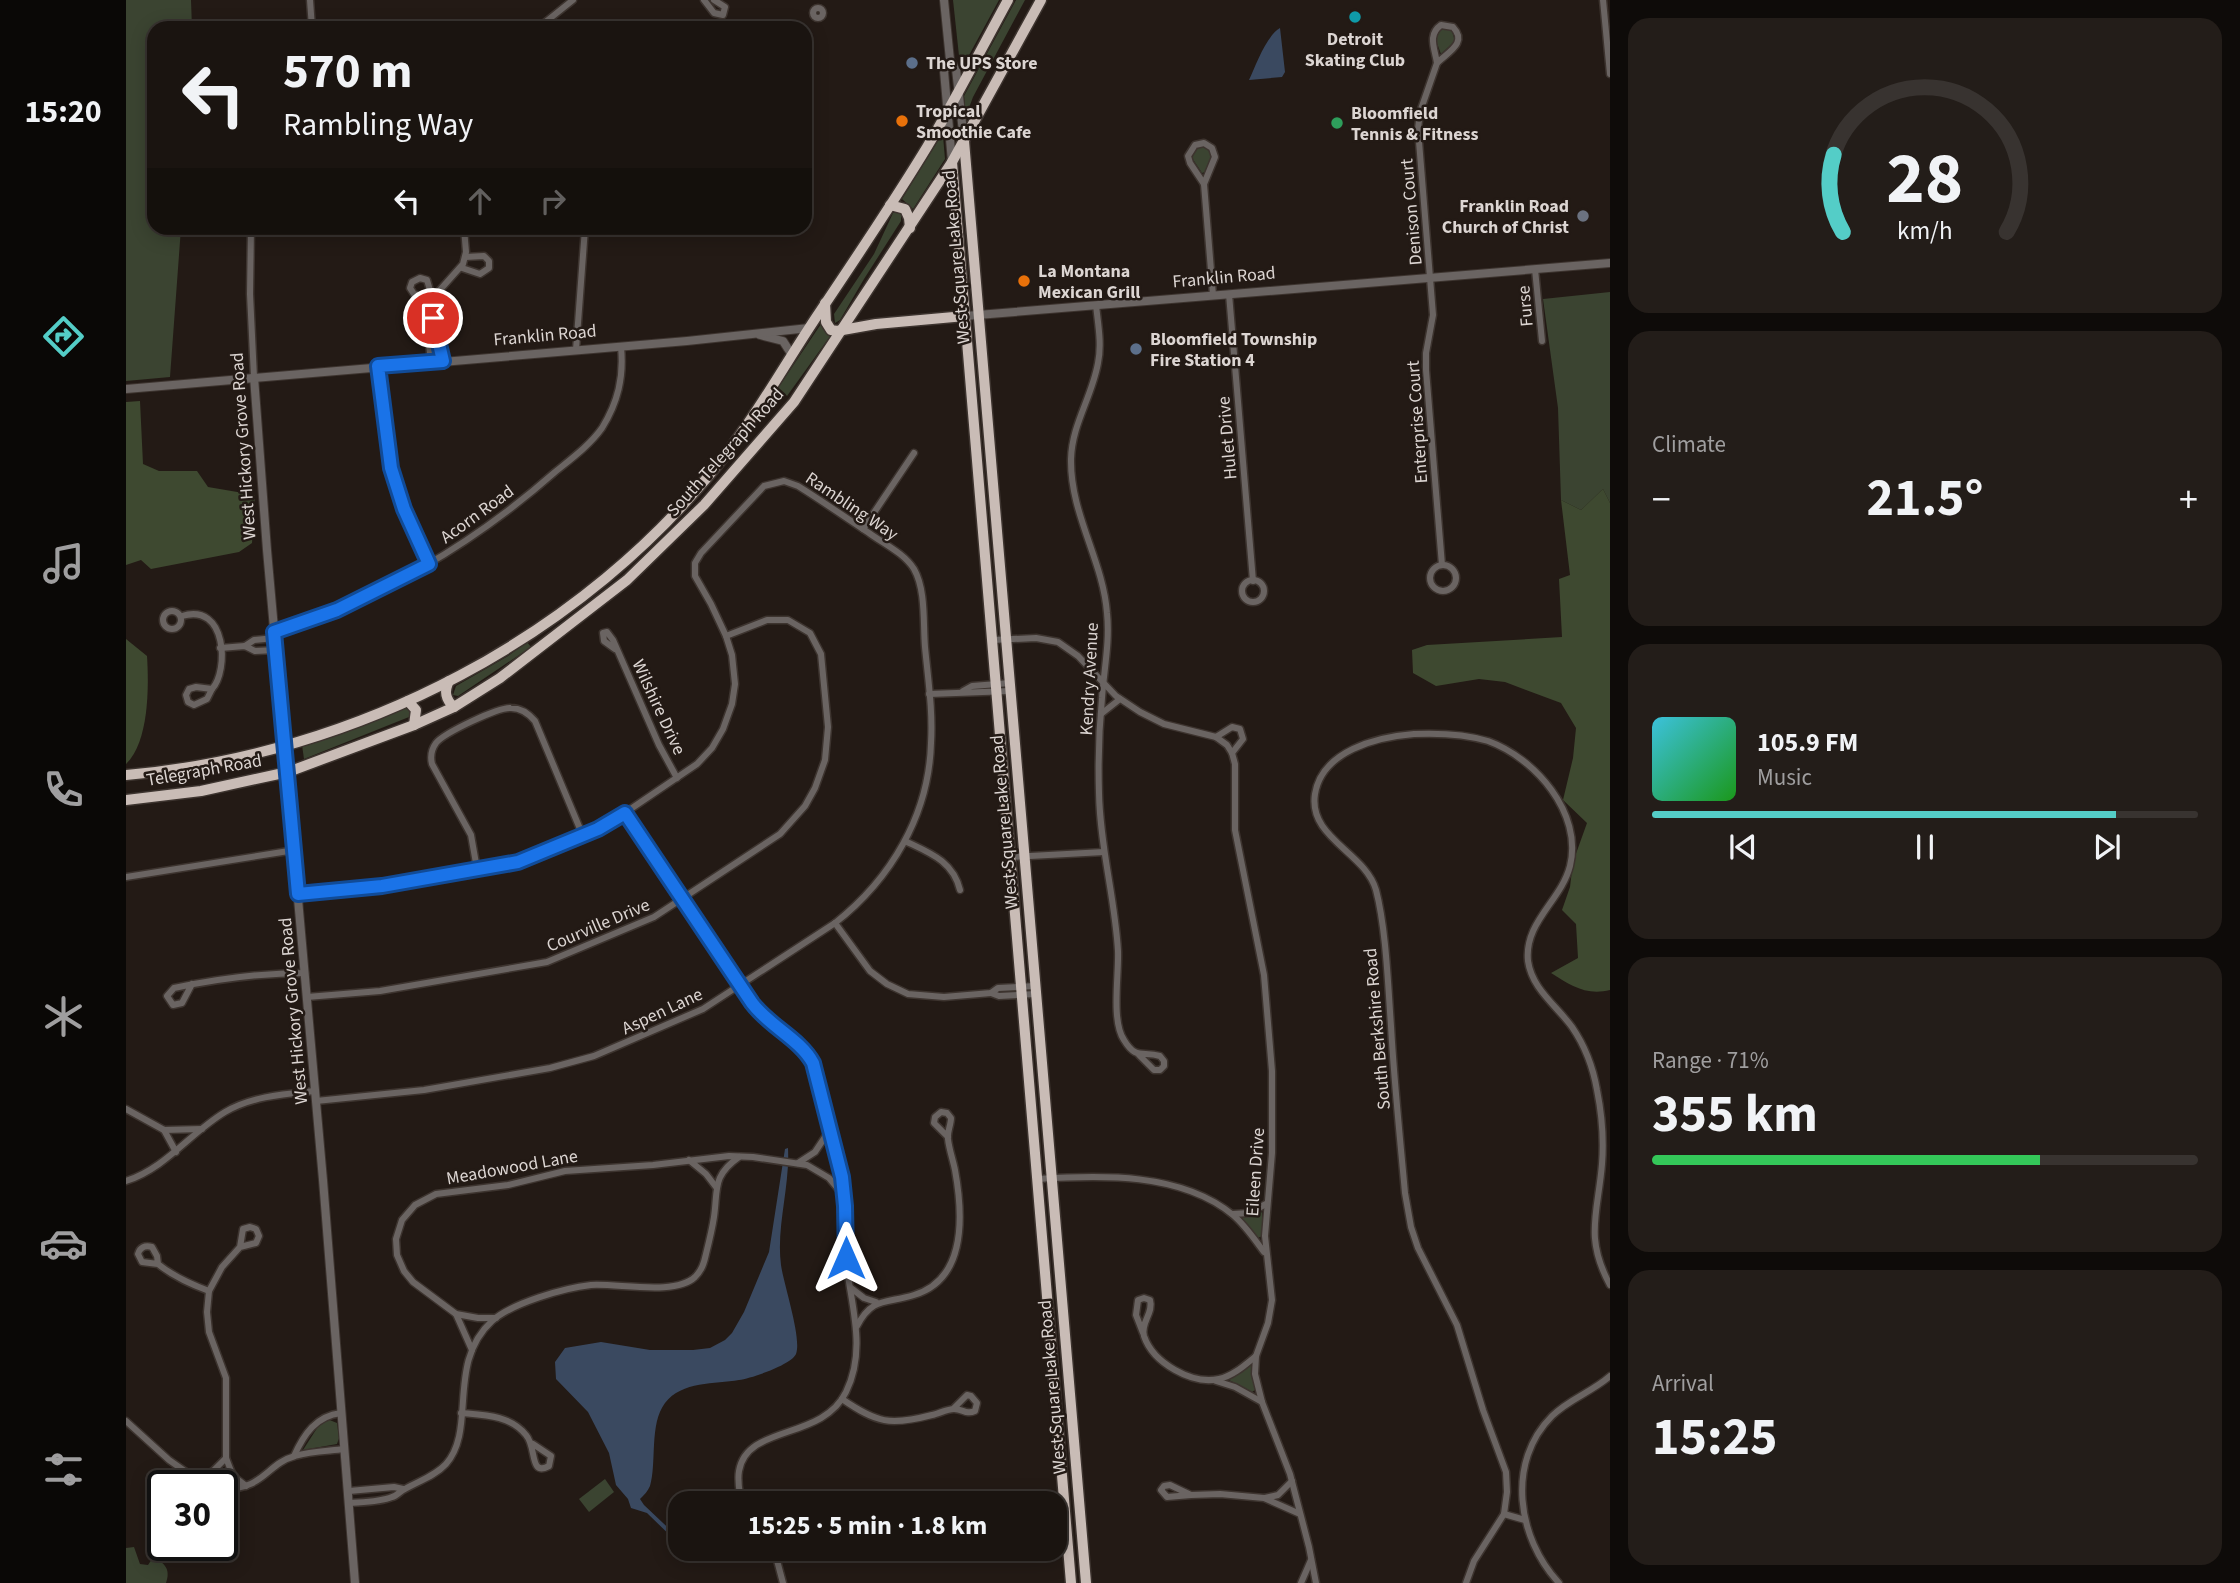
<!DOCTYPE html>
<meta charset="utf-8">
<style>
body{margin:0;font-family:"Source Sans 3",sans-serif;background:#231d19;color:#f1f3f6;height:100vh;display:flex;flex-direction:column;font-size:26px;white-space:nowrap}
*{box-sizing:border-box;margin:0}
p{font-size:23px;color:#9f9e9f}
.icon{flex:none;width:38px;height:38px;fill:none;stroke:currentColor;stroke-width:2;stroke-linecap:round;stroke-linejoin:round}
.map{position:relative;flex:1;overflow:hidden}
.drawer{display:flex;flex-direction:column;gap:18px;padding:18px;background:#0e0b09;width:630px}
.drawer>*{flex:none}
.top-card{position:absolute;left:21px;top:21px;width:665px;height:214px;border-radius:21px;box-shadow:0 4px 18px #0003,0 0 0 2px #383330;background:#1a1410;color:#f1f3f6;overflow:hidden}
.speed{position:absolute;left:21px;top:1470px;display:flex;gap:14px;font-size:35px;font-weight:700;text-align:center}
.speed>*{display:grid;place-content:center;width:91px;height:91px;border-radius:50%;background:#1a1410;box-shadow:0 4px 18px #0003,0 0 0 2px #383330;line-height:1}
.speed .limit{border:4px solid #111;border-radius:10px;background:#fff;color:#111}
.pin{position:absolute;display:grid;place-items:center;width:60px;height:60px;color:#fff;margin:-30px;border:4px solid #fff;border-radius:50%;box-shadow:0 2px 7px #0007}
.me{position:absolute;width:77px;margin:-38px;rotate:0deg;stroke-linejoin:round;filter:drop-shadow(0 0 5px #0008)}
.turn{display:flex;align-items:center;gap:24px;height:147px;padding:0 21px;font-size:32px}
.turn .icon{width:91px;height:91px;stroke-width:2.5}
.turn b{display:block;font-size:49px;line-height:60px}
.lanes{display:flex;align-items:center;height:66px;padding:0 21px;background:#0003;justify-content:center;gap:35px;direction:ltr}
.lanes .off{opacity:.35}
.big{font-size:52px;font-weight:700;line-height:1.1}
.drawer .widget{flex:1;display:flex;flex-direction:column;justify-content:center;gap:10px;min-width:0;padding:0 24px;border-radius:21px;background:#231d19}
.drawer .dial{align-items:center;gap:0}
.dial svg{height:182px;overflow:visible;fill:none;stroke:#383330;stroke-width:7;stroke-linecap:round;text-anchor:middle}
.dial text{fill:#f1f3f6;stroke:none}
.song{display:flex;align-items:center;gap:21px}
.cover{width:84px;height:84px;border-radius:10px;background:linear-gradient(135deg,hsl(190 70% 55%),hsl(120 70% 35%))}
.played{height:7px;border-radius:4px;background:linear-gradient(90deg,#54cdc7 85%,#383330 85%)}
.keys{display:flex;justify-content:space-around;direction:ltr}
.heat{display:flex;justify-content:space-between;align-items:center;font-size:38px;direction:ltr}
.charge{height:10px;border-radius:5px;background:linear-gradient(90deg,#34c759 71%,#383330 0)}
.trip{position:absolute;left:542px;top:1491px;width:399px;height:70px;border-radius:21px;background:#1a1410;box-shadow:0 4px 18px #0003,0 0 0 2px #383330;font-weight:700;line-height:70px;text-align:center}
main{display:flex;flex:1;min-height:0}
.dock{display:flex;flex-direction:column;width:126px;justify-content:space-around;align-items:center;background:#0a0806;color:#9f9e9f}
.dock .icon{width:49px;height:49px}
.dock .current{color:#54cdc7}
.dock b{font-size:32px;color:#f1f3f6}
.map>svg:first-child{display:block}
.green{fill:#3b4431}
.forest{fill:#3e4930}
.water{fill:#3a4960}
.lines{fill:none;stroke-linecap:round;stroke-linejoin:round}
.minor-casing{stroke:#3d342f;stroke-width:9}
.tertiary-casing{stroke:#3d342f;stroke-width:10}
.trunk-casing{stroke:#3d342f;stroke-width:13}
.minor{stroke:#6a6462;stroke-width:6}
.tertiary{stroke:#6a6462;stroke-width:8}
.trunk{stroke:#c9bcb6;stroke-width:10}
.route-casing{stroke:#114b97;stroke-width:18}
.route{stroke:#1a73e8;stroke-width:12}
.culture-dot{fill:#0f9aa8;stroke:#231a15;stroke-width:2.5}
.service-dot{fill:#5c6f8a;stroke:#231a15;stroke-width:2.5}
.food-dot{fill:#e8710a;stroke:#231a15;stroke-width:2.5}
.leisure-dot{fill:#2e9e5b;stroke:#231a15;stroke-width:2.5}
.worship-dot{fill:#6b7280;stroke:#231a15;stroke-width:2.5}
.labels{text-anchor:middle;stroke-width:5;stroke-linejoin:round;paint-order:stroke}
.poi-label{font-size:18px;font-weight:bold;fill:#dcd5d2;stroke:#231a15;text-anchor:start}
.street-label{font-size:18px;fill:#dcd5d2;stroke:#231a15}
</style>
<main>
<nav class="dock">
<b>15:20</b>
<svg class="icon current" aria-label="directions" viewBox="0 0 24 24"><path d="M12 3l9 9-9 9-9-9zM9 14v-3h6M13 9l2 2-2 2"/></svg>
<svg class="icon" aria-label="music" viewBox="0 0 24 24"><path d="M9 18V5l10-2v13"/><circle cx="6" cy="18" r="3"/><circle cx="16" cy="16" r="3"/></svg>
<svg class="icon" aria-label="phone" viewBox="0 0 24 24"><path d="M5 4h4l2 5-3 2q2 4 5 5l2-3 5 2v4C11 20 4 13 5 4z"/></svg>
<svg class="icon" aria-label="climate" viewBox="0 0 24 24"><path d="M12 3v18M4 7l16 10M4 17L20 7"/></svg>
<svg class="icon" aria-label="car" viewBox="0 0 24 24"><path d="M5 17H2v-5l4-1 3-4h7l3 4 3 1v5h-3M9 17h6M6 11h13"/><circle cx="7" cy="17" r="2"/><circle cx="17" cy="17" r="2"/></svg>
<svg class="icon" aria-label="filters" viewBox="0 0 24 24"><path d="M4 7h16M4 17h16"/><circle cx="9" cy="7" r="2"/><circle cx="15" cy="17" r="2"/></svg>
</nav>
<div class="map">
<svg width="1484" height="1583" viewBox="0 0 1484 1583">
<rect width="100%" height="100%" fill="#231a15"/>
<g class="green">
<path d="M0,0H65L66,28H28V228H55L44,377L0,381Z"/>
<path d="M827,0H873L835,70L834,65Z"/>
<path d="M890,0H899L847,97L840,116L838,96Z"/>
<path d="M1318,28L1326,31L1329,41L1315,54L1309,38L1313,30Z"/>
<path d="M815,136H817L819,159L787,209L776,199Z"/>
<path d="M1075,146L1082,149L1086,156L1079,172L1076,173L1066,158L1070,148Z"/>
<path d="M770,212L775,214V221L738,279L714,320L709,323L708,314L748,254L767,213Z"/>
<path d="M1484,292V503L1477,489L1455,510L1435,500L1432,408L1417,299Z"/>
<path d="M695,324L705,335L661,396L652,388Z"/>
<path d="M401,642L405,647L332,696L327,695L330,686L382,656Z"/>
<path d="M278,707H283L285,714L283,717L178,759L176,745Z"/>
<path d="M1134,1210L1136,1213V1236L1132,1238L1115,1218Z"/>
<path d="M1125,1364L1129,1390L1126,1392L1103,1380Z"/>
<path d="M201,1419L211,1423L213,1438L211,1444L177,1450L193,1425Z"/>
<path d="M479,1479L488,1492L463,1512L453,1499Z"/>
<path d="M8,1547L14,1564L22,1565L26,1559C39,1561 45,1570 40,1583H0V1548Z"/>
</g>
<g class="forest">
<path d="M14,401L17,464L33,471H71L82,487L129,495L126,543L113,552L25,569L15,560L0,565V402Z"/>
<path d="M1477,489L1484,503V990C1460,996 1444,985 1425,973L1452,958L1450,924L1436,910L1444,887L1447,862L1461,823L1437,800L1447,758L1450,728L1435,703L1379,682L1353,679L1310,686L1287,673L1286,650L1301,645L1436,637L1433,579L1444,575L1435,500L1455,510Z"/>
<path d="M0,639L21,656C23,687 23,742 0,764Z"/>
</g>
<g class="water">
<path d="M1154,28L1159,72L1156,77L1123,80C1130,65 1140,36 1154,28Z"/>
<path d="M662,1148C664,1187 650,1227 655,1265C658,1286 676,1338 670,1354C665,1365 626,1378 613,1380C589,1384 556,1381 539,1403C523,1424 531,1463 524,1486C522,1491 518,1495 514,1499L518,1505L555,1540V1546L521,1513L505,1508L502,1499L490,1485L483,1453L462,1412L430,1379L429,1362L439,1348L475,1342L524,1350H567L584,1348L599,1340L606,1333L618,1312L643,1252L659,1149Z"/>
</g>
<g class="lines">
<defs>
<g id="minor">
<path d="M184,0L186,28"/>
<path d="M578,0L588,13L597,15L599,7L588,0"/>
<path d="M1477,0L1484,74"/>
<circle cx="692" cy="13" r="5"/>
<path d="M1315,25L1327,27C1342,43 1322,52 1311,63C1309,49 1301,35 1315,25Z"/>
<path d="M412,28L447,0"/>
<path d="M1311,63L1294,112L1292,129L1307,315L1300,353V370L1316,565"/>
<path d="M1078,143L1086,148L1089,157L1078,184L1064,163L1062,156L1069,145Z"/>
<path d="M1078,184L1087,295"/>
<path d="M125,228L124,294L128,377"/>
<path d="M336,268L354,274L363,268V261L358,256L339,257"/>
<path d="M1409,269L1416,341"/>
<path d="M1103,294L1127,581"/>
<path d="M306,297L301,280L294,278L286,282L284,288L288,294L308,299"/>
<path d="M970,305C972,324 976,344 972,363C966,397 946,424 945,459C944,514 977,560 981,613C984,642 978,669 976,698C973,729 972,761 973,793C974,847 989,898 992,951C993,975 985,1021 998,1040C1010,1060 1016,1051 1034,1056L1038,1061V1066L1034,1070H1028L1013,1055"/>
<path d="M304,310L313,335L317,361"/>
<path d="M450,350L459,228"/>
<path d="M305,362L300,318L313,291L337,264L340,252L338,228"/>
<path d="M252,366L265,469L278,509L303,564"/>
<path d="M737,529L788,453"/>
<circle cx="1317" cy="578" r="13"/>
<circle cx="1127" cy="591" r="11"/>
<circle cx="46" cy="620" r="9"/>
<path d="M56,616C101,602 103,671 86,689"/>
<path d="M148,633C167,629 186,620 203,613C287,579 362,531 429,472C445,459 464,445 476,428C492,402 498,377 495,347"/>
<path d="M866,640L910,638L932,642L952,656L990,696L1014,712L1038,724L1090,737L1101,745L1106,753L1109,764V830L1138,975L1146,1071V1153L1139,1236L1146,1300L1142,1323L1130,1356L1129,1374L1136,1402L1164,1474L1183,1547L1190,1583"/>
<path d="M119,646L128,640L149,638"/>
<path d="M94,648L119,646L129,651L150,650"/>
<path d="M489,649L478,641L477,633L481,632L487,640L533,745L551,778"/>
<path d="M70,687L86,689L81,699L68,705L62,702L60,695L63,689Z"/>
<path d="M837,691L846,686L884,683"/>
<path d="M803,694L884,691"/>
<path d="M975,714L994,699"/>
<path d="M1090,737L1106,727L1114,729L1117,739L1106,753"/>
<path d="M499,812L626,1003C642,1023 670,1037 683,1056C697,1076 696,1108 703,1131L689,1152L672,1163"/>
<path d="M779,841C804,853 827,861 834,890"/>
<path d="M884,857L978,852"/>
<path d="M351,869L345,835L306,764C304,756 305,750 310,743C318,733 372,707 385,708C395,708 403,714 409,721L457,836"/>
<path d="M0,877L169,850"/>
<path d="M172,894L256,886L392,862L481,825L571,764L586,748L597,729L606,704L609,684L606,655L600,636L585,604L569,576V563L575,553L638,486L658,481L672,486C696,501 719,517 743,533C758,544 778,553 788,569C800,590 797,623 799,647C802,679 807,711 805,743C803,815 765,879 709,923L577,1009L468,1056L424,1068L298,1090L190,1101"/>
<path d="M709,923L744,971L761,984L782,994L818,997L865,993L872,988L909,986"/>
<path d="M66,984L56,1003L47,1005L41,996L48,988C91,979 134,973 179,973"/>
<path d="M865,993L873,996L910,994"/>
<path d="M181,997L254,991L421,962L528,917L654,834L679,806L689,788L699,760L702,727L695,654L684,633L662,620H641L600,636"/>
<path d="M0,1109L38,1130L76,1129"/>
<path d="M38,1130L50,1152"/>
<path d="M703,1131L714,1170L718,1197"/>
<path d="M563,1160L580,1174L590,1187"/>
<path d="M912,1179C974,1175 1055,1172 1107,1215C1119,1225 1129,1240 1138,1252"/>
<path d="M0,1181C40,1168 64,1133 99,1112C126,1096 159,1094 189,1091"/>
<path d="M1107,1214L1123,1213L1140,1204"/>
<path d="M114,1247L117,1229L124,1227L130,1229L133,1236L130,1243L114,1247L96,1267L83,1291L81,1312L83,1332L100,1378V1458L107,1476L120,1486"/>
<path d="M32,1264L16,1262L12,1254C14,1247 19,1245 26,1247L31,1256L32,1264C48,1277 64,1284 83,1291"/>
<path d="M725,1288L738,1298L750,1302"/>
<path d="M330,1314L346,1350"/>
<path d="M370,1318H352L330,1314L287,1282L278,1271L271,1255L270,1239L276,1220L289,1205L310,1194L382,1185L439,1171L527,1165L603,1156L627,1157L681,1165L703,1178L719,1197C721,1219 718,1240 720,1261C725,1306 741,1349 720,1392C696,1441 621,1424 613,1471C611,1482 614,1493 615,1503"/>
<path d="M731,1326C747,1296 760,1304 788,1295C841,1279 837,1214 829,1170C827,1160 823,1149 822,1139C821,1132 825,1125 825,1118L821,1113L815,1112L809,1117L808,1123L822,1137"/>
<path d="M1017,1333L1010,1315L1012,1300L1018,1298L1024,1300C1028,1313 1014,1323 1018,1336C1027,1363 1066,1385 1093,1379C1107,1376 1119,1365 1130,1356"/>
<path d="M1090,1381L1109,1387L1136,1402"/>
<path d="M716,1399C751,1423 764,1426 806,1415C812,1414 821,1409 828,1409C837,1409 840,1415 849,1411L851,1403L845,1396L841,1395L827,1409"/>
<path d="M335,1413C358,1415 384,1415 400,1435C411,1447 403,1477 423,1466L425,1456L407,1444"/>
<path d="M0,1421L43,1460L80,1486"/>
<path d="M168,1456C178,1434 190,1416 215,1413"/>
<path d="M69,1479L87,1471L100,1458"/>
<path d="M96,1489C138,1490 140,1464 169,1456C185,1451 202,1451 218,1449"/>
<path d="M223,1491L268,1487L277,1489"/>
<path d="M1065,1495L1041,1497L1035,1490L1038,1486L1044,1485L1065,1495L1094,1494L1138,1498L1174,1514"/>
<path d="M1139,1498L1152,1495L1166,1481"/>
<path d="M224,1503C238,1502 254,1502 266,1497C271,1496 274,1491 279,1489C293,1481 309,1476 320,1464C351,1429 320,1363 366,1321C386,1303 438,1288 465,1285C492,1283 549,1296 569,1277C576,1270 578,1263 580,1254C583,1242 586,1230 588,1217C592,1189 586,1176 613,1157"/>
<path d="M1378,1514L1399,1520"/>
<path d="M648,1549L657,1583"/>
<path d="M1175,1583L1185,1560"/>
<path d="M1340,1583L1348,1561L1378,1514L1381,1492L1380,1472L1357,1410L1331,1325L1292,1248L1285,1227L1279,1193C1274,1137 1268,1081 1265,1026C1262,985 1260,928 1250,890C1239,852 1182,838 1189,794C1196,751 1250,737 1288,734C1312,733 1339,734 1362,741C1409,758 1457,813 1444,866C1435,901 1398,922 1402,961C1406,989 1430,1005 1446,1027C1459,1046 1467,1067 1471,1090C1476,1115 1478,1139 1476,1164C1472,1213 1458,1237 1484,1285"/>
<path d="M1433,1583C1391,1538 1380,1462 1426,1416C1443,1399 1466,1392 1484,1376"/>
</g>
<g id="tertiary">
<path d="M818,0L824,60L830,69L838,141"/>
<path d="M824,60L818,71L826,162"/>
<path d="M839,316L1484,263"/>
<path d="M634,335L657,341L666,355"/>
<path d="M128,377L141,550L197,1180L229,1583"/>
<path d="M0,389L561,341L683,328"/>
</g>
<g id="trunk">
<path d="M838,141L960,1583"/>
<path d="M826,162L945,1583"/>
<path d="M764,205L779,209L783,218L784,228"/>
<path d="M699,303L700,322L705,330L711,331L750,324L839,316"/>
<path d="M323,681C318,691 319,699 328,707"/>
<path d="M282,701L290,710L288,725"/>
<path d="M0,775C231,755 459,637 601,453C635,408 662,359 693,313C730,258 767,203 801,147C830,99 855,49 882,0"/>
<path d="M0,800L75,791L162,772L288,725L328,707L374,678L501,580L578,505L668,402L826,162L915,0"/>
</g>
</defs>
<use href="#minor" class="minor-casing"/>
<use href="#tertiary" class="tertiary-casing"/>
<use href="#trunk" class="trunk-casing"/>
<use href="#minor" class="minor"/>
<use href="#tertiary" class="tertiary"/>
<use href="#trunk" class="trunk"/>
</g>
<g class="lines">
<defs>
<path id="route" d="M307,318L317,361L252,366L265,468L278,509L303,564L211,610L148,632L172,894L256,886L392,862L472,829L499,813L626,1003C643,1026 674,1039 687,1063L716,1177L719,1206L720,1258"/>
</defs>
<use href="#route" class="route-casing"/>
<use href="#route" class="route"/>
</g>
<circle class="culture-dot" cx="1229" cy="17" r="7"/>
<g class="service-dot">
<circle cx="786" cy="63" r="7"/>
<circle cx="1010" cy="349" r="7"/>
</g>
<g class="food-dot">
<circle cx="776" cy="121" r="7"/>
<circle cx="898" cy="281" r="7"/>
</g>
<circle class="leisure-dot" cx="1211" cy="123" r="7"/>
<circle class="worship-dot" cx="1457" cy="216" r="7"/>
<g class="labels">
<g class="poi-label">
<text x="1229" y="45" text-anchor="middle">Detroit<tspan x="1229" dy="21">Skating Club</tspan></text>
<text x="800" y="69">The UPS Store</text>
<text x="790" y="117">Tropical<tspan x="790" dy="21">Smoothie Cafe</tspan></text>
<text x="1225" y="119">Bloomfield<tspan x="1225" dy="21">Tennis &amp; Fitness</tspan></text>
<text x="1443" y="212" text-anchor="end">Franklin Road<tspan x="1443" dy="21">Church of Christ</tspan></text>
<text x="912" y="277">La Montana<tspan x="912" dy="21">Mexican Grill</tspan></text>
<text x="1024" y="345">Bloomfield Township<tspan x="1024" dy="21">Fire Station 4</tspan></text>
</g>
<g class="street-label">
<text transform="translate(1285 212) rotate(-95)" y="6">Denison Court</text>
<text transform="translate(830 257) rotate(-95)" y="6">West Square Lake Road</text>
<text transform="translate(1098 277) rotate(-5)" y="6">Franklin Road</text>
<text transform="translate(1399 306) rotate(-95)" y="6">Furse</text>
<text transform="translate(419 335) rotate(-5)" y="6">Franklin Road</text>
<text transform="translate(1291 422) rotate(-94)" y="6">Enterprise Court</text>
<text transform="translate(1101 438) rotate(-95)" y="6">Hulet Drive</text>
<text transform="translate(117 446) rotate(-94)" y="6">West Hickory Grove Road</text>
<text transform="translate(599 452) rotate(-48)" y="6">South Telegraph Road</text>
<text transform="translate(726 506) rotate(34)" y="6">Rambling Way</text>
<text transform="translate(351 514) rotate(-36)" y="6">Acorn Road</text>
<text transform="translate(963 679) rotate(-87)" y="6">Kendry Avenue</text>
<text transform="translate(533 707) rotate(65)" y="6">Wilshire Drive</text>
<text transform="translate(78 770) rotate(-10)" y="6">Telegraph Road</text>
<text transform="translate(878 822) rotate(-95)" y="6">West Square Lake Road</text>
<text transform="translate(472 925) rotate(-23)" y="6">Courville Drive</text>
<text transform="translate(167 1011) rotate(-95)" y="6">West Hickory Grove Road</text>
<text transform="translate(536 1011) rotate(-25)" y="6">Aspen Lane</text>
<text transform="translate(1251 1029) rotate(-95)" y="6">South Berkshire Road</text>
<text transform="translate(386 1167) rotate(-10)" y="6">Meadowood Lane</text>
<text transform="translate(1129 1172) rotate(-86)" y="6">Eileen Drive</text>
<text transform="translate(926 1387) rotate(-95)" y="6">West Square Lake Road</text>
</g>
</g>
</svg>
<div class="speed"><div class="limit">30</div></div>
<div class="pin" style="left:307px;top:318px;background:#d93025"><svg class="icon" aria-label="arrive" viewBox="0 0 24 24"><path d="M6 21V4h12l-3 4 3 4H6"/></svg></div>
<svg class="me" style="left:720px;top:1258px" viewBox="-20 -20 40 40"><path d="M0-17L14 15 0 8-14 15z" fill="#1a73e8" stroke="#fff" stroke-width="4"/></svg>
<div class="trip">15:25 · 5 min · 1.8 km</div>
<div class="top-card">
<div class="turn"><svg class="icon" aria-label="left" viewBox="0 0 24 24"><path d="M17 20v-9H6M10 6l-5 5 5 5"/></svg><div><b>570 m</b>Rambling Way</div></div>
<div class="lanes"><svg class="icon" aria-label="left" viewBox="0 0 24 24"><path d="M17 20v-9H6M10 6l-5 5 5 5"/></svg><svg class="icon off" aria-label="ahead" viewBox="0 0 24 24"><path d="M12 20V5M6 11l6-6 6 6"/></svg><svg class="icon off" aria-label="right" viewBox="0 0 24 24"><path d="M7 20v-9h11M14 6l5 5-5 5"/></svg></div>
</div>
</div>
<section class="drawer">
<div class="widget dial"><svg viewBox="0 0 100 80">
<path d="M14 69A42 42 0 1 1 86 69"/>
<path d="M14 69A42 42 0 0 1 10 35" stroke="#54cdc7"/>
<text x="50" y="56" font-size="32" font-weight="700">28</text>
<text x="50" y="72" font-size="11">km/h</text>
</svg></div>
<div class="widget"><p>Climate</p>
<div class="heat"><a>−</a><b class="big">21.5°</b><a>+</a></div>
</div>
<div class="widget">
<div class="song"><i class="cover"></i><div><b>105.9 FM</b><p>Music</p></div></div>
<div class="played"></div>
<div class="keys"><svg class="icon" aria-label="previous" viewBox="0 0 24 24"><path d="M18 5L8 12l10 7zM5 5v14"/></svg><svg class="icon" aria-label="pause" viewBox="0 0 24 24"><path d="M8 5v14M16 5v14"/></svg><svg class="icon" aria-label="next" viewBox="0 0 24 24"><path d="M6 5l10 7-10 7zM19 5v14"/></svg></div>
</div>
<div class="widget"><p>Range · 71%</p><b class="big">355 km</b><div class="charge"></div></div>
<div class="widget"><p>Arrival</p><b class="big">15:25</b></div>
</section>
</main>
